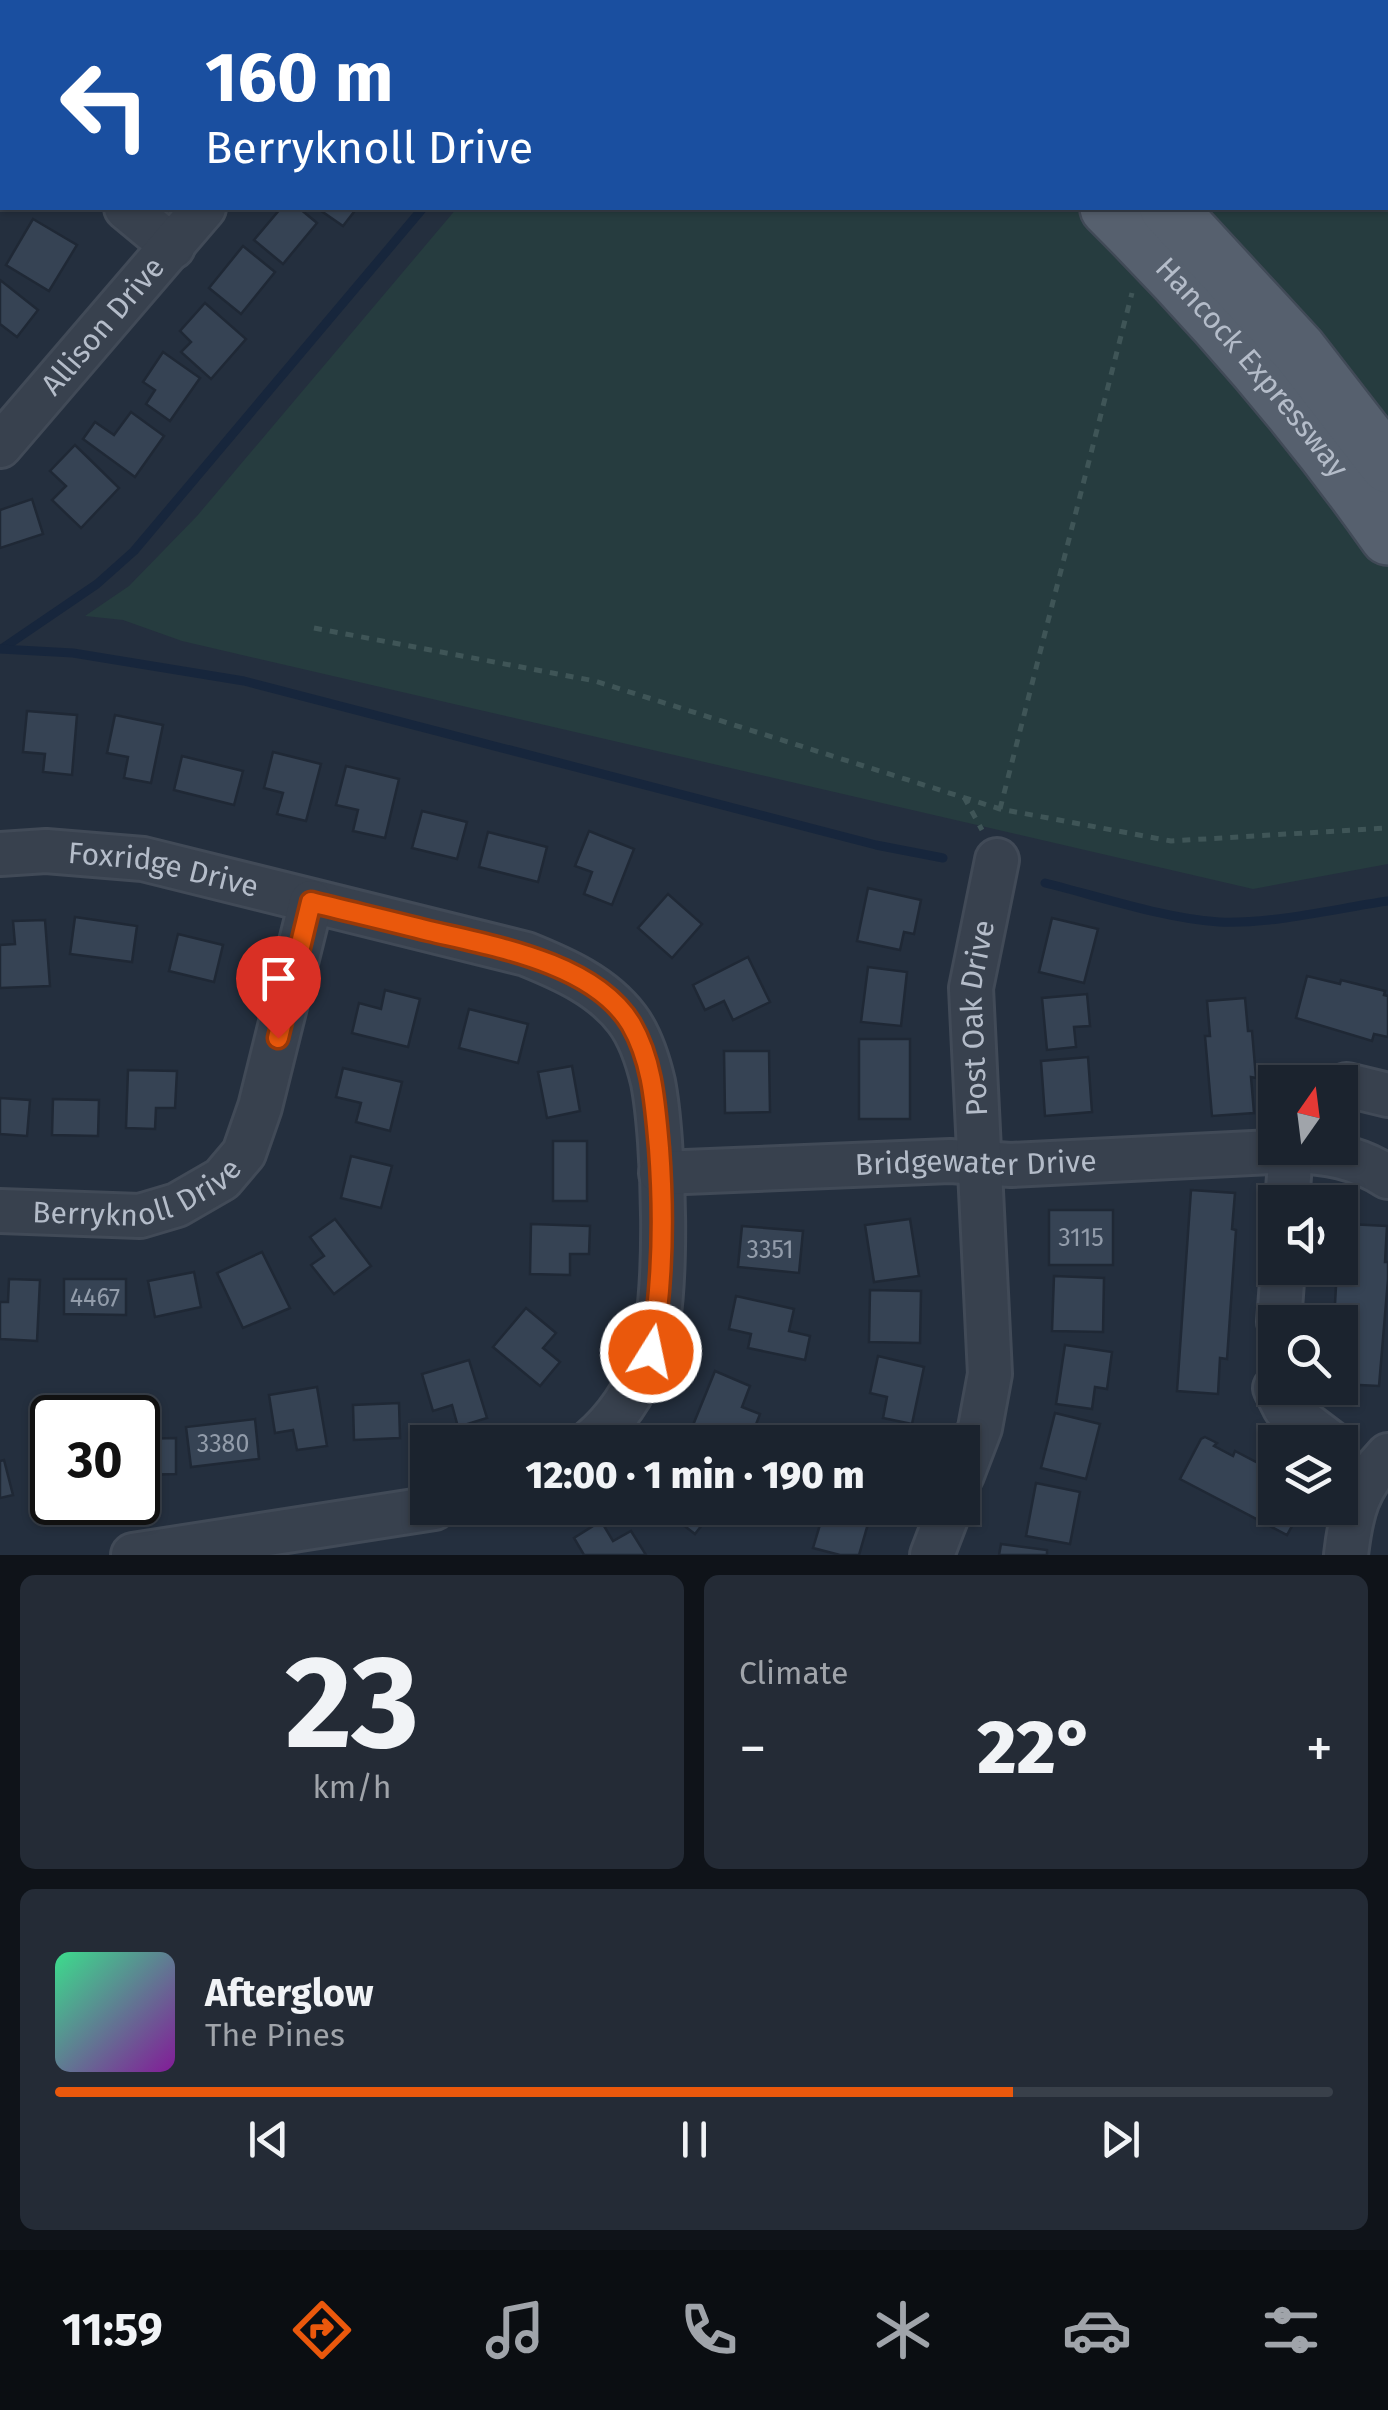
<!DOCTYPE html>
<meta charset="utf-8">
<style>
body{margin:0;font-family:"Fira Sans",sans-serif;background:#242b36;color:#f1f3f6;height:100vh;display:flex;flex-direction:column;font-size:38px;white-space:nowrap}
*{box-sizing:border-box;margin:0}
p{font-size:32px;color:#a0a4aa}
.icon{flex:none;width:55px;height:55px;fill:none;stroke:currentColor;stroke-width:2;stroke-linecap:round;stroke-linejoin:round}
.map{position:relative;height:1555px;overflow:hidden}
.drawer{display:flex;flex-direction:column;gap:20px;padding:20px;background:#0f1319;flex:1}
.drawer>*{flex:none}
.top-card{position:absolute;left:0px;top:0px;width:1390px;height:210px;box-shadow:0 2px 8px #0004,0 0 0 2px #39404a;background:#1a4fa0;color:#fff;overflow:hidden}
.needle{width:65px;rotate:14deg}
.buttons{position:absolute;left:1258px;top:1065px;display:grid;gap:20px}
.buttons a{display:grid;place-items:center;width:100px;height:100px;border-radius:0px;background:#1b232e;box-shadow:0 2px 8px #0004,0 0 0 2px #39404a;font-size:50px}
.speed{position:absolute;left:30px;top:1395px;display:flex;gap:20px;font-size:50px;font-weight:700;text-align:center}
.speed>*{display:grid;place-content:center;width:130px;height:130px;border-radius:50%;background:#1b232e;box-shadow:0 2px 8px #0004,0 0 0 2px #39404a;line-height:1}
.speed .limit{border:5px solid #111;border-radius:15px;background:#fff;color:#111}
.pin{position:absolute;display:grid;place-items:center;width:85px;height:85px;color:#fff;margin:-102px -42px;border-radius:50% 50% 50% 0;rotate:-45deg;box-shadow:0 0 10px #0007}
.pin .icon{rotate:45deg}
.me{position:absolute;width:110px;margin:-55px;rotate:10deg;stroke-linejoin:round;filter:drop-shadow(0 0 8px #0008)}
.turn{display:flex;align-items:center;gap:35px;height:210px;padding:0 40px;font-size:45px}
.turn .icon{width:130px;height:130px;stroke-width:2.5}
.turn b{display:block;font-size:70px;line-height:85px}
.big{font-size:75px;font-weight:800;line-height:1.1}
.drawer .card{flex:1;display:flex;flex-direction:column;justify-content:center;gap:15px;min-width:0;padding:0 35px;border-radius:15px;background:#242b36}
.drawer .dial{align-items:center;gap:0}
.dial b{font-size:130px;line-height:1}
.song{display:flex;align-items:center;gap:30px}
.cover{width:120px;height:120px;border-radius:15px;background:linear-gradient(135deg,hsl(150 70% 55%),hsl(290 70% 35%))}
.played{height:10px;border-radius:5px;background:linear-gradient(90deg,#ea580c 75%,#39404a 75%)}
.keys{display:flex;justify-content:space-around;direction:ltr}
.heat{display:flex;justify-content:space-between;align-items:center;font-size:55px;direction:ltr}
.drawer .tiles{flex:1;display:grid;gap:20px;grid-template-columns:1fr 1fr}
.card:last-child{grid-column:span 2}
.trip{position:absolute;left:410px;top:1425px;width:570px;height:100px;border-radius:0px;background:#1b232e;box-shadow:0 2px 8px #0004,0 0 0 2px #39404a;font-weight:800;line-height:100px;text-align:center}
.tab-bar{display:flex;height:160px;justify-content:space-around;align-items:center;background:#0b0e12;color:#a0a4aa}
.tab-bar .icon{width:70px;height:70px}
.tab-bar .active{color:#ea580c}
.tab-bar b{font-size:45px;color:#f1f3f6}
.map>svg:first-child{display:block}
.green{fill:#263c3f}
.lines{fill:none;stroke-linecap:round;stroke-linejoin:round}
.stream{stroke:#17263c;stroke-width:9}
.building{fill:#364354;stroke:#1f2835;stroke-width:2.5}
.minor-casing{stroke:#414a57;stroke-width:48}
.major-casing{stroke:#414a57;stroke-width:60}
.path{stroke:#3f5557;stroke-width:5;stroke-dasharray:8 8;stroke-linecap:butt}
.minor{stroke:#38414e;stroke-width:42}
.major{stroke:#56606e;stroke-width:55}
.route-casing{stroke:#983908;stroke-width:25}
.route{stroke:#ea580c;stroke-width:18}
.labels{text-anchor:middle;stroke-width:10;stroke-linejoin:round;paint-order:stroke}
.number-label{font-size:25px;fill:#929caa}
.street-label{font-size:30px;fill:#b4bcc9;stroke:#1d2633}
</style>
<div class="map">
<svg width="1388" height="1555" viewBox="0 0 1388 1555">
<rect width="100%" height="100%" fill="#242f3e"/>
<path class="green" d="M639,0H1388V864L1253,889L182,641L123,620L85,616L129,586L197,516L457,208H1388V2H636Z"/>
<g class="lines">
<g class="stream">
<path d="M596,2L598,0"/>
<path d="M3,648L97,584L134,551L423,208"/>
<path d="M0,649L73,653L244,681L876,845L943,858"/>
<path d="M1045,883C1098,896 1166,919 1219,922C1275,924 1333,909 1388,901"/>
</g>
</g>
<g class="building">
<path d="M281,208H299L317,223L283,264L254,240Z"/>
<path d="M317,208H357L343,226Z"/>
<path d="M33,219L77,245L49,291L6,265Z"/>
<path d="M243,246L275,272L241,314L209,288Z"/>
<path d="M0,280L38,310L17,337L0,324Z"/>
<path d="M205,303L246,339L211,379L181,352L191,342L180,331Z"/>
<path d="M163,352L200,378L170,421L146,404L155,390L143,382Z"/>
<path d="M131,412L164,436L135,477L83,439L95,422L114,435Z"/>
<path d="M75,445L119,488L81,528L52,500L66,486L50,471Z"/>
<path d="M32,499L43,534L0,548V510Z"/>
<path d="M27,711L77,715L72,775L43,772L45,754L23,752Z"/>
<path d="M115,715L163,725L151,783L124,778L128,757L107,753Z"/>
<path d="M273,752L321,764L306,821L277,814L283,793L264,788Z"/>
<path d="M182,756L243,771L234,805L174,790Z"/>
<path d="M346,766L399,779L385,838L353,831L358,810L336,805Z"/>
<path d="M422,811L467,822L457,859L412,848Z"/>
<path d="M589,831L634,849L612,905L584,894L592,872L575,866Z"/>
<path d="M488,832L547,847L538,882L479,867Z"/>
<path d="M868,888L921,900L914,934L904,932L900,950L857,941Z"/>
<path d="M668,894L702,924L672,958L638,928Z"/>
<path d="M75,917L137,926L132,962L70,954Z"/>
<path d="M1052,918L1098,929L1084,983L1039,972Z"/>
<path d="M45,920L50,986L0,988V945L15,944L13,921Z"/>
<path d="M178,934L223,945L214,982L169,971Z"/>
<path d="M748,957L770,1002L733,1020L724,1001L705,1010L693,985Z"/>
<path d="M868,967L907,972L901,1026L861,1022Z"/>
<path d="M1307,976L1340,984L1341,980L1385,991L1384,995L1388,996V1037L1374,1034L1372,1041L1296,1018Z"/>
<path d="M385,990L420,999L408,1047L352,1033L359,1003L381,1009Z"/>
<path d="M1087,994L1090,1026L1074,1027L1076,1047L1047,1050L1042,998Z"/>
<path d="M1245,998L1248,1031H1252L1256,1078L1251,1077L1254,1113L1212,1116L1205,1036H1210L1207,1001Z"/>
<path d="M469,1009L528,1024L518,1063L459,1048Z"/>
<rect x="859" y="1039" width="51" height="80"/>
<path d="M724,1051H769L770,1112L725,1113Z"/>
<path d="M1088,1057L1092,1112L1045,1116L1041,1061Z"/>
<path d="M572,1066L580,1111L547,1118L538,1072Z"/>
<path d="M343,1068L402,1082L390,1131L356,1122L361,1103L336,1097Z"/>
<path d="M128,1070L177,1071L175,1108H156L155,1129L126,1128Z"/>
<path d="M0,1098L30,1100L27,1136L0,1134Z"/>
<path d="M53,1099L99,1100L98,1136L52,1135Z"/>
<rect x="553" y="1141" width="34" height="60"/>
<path d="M351,1156L392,1166L381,1208L341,1198Z"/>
<path d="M1191,1190L1235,1193L1232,1229L1236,1230L1227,1359L1220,1358L1218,1394L1177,1391Z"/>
<rect x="1049" y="1210" width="64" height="55"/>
<path d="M335,1219L371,1266L334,1294L311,1265L324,1256L310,1237Z"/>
<path d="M910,1219L919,1276L874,1282L865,1225Z"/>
<path d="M531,1224L590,1226L589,1254H570V1275L530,1274Z"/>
<path d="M1348,1224L1387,1226L1385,1262H1388V1279L1379,1386L1340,1384V1322H1334L1337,1268H1340V1259L1346,1260Z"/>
<path d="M742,1226L803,1231L799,1273L738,1267Z"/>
<path d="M262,1252L290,1308L243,1328L217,1273Z"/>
<path d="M194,1272L201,1307L155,1317L148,1281Z"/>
<path d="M1054,1276L1104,1278L1103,1332L1052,1331Z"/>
<path d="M9,1279L40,1280L37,1341L0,1339V1302H8Z"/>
<path d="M64,1279H126V1315L64,1314Z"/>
<path d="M870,1290L921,1291L920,1343L869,1342Z"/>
<path d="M736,1296L794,1309L789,1331L810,1336L805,1360L748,1348L751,1334L729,1329Z"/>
<path d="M526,1308L556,1333L543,1348L560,1362L540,1386L493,1347Z"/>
<path d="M1065,1345L1112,1352L1107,1389L1095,1387L1092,1409L1056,1404Z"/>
<path d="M878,1356L924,1367L912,1424L883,1418L887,1397L870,1393Z"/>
<path d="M469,1360L487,1418L458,1427L452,1405L433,1411L422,1374Z"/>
<path d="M715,1371L750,1386L742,1407L760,1414L752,1435L733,1428L727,1442H722L691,1430Z"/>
<path d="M317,1387L327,1446L297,1450L293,1430L275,1433L269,1395Z"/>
<path d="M399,1403L400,1438L354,1440L353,1405Z"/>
<path d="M1055,1413L1100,1424L1086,1479L1041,1468Z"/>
<path d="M255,1419L259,1459L191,1467L186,1427Z"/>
<path d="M37,1424H52V1466H38Z"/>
<path d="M858,1430L894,1442H853Z"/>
<path d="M1205,1437L1217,1443L1214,1446L1233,1456L1235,1451L1275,1472V1508H1302L1287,1535L1180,1479L1201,1439Z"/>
<path d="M176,1438V1474L138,1475V1439Z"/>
<path d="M4,1460L13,1495L0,1498V1461Z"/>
<path d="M1036,1483L1080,1492L1070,1544L1026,1536Z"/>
<path d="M661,1508H715L695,1534Z"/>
<path d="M825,1508L872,1510L859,1555H840L813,1548Z"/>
<path d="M601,1521L613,1541L631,1531L646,1555H584L574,1538Z"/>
<path d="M1001,1544L1047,1550V1555H999Z"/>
</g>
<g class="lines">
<defs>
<g id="minor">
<path d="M346,2L347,0"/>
<path d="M0,144L2,145"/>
<path d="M126,208L173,247"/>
<path id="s1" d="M0,446L204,208"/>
<path id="s2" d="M0,854L46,851L143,859L526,954C563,969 602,986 627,1019C640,1036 648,1061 653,1082C664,1138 670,1304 650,1355C637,1387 617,1420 590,1442"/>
<path d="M1340,1092L1347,1085L1388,1095"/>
<path id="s3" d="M661,1173L950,1161L1011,1165L1291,1151C1327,1152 1357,1157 1388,1177"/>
<path d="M1287,1202L1291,1151"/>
<path id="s4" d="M0,1211L140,1216L177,1205L222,1179L244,1153L260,1107L311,902"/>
<path d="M1279,1322L1283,1268"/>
<path d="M1275,1388L1285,1408L1330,1442"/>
<path id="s5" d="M962,1475L980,1428L990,1374L971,988L997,860"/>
<path d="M133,1555L434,1508"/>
<path d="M932,1555L950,1508"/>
<path d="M1346,1555C1351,1512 1357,1487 1388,1455"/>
</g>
<g id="major">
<path d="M871,0L874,2"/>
<path d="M940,0L943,2"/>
<path id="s6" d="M1108,208C1210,310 1305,419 1388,537"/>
<path d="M1168,208L1299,350L1388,465"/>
</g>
</defs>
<use href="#minor" class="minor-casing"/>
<use href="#major" class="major-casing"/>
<g class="path">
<path d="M314,628L595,681L1000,809L1171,841L1388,828"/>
<path d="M964,797L982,830"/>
<path d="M1000,809L1132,293"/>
</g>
<use href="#minor" class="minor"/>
<use href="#major" class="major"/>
</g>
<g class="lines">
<defs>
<path id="route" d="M278,1038L311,902C351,912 390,921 429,931C493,946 594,963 631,1024C653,1062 655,1105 659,1148C664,1216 663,1285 651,1352"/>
</defs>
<use href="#route" class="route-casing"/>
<use href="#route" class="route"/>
</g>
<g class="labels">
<g class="number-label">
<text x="1081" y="1246">3115</text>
<text x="770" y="1258">3351</text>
<text x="95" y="1306">4467</text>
<text x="223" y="1452">3380</text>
</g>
<g class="street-label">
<text dy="10" stroke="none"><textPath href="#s1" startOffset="158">Allison Drive</textPath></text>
<text dy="10" stroke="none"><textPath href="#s6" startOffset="215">Hancock Expressway</textPath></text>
<text dy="10" stroke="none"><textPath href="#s2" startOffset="165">Foxridge Drive</textPath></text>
<text dy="10" stroke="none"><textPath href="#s5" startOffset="462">Post Oak Drive</textPath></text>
<text dy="10" stroke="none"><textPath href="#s3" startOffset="315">Bridgewater Drive</textPath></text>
<text dy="10" stroke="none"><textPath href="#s4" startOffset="142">Berryknoll Drive</textPath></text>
</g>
</g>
</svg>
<div class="buttons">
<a><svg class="needle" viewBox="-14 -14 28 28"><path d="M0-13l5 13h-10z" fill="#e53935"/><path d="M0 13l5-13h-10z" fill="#a0a4aa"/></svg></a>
<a><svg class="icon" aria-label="sound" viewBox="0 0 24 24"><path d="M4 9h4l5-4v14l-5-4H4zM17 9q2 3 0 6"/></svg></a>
<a><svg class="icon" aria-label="search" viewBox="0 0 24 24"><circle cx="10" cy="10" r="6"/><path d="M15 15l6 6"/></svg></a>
<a><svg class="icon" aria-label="layers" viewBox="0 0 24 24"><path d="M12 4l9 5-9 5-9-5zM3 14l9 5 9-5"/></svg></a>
</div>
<div class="speed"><div class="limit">30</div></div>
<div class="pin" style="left:278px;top:1038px;background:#d93025"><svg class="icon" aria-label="arrive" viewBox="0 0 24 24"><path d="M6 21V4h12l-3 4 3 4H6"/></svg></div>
<svg class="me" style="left:651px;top:1352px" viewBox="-20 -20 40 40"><circle r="17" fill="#ea580c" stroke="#fff" stroke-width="3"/><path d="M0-11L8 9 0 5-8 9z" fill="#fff"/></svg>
<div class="trip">12:00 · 1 min · 190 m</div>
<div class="top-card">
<div class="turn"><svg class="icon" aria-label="left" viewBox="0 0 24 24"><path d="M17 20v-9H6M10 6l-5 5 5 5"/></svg><div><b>160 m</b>Berryknoll Drive</div></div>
</div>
</div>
<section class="drawer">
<div class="tiles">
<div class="card dial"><b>23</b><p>km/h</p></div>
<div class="card"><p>Climate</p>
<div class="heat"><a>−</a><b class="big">22°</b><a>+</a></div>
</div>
<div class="card">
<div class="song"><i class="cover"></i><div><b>Afterglow</b><p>The Pines</p></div></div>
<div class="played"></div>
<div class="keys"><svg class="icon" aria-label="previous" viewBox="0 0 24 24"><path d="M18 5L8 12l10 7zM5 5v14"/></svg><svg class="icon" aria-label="pause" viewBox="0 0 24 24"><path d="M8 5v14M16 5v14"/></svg><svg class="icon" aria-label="next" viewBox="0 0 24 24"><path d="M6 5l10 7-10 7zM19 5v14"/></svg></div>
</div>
</div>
</section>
<nav class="tab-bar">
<b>11:59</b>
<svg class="icon active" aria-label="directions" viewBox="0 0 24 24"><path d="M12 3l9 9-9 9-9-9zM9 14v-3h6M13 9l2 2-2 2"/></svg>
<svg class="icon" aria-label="music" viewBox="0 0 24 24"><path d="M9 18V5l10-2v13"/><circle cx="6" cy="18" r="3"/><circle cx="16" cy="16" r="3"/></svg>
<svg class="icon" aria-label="phone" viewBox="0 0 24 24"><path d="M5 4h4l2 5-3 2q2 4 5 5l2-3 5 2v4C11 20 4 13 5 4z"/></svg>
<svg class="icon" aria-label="climate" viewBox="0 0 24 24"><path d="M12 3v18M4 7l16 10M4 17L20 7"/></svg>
<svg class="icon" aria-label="car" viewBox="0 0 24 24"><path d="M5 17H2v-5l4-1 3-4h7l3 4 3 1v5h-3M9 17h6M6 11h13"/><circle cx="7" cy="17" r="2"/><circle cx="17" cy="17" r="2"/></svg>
<svg class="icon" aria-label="filters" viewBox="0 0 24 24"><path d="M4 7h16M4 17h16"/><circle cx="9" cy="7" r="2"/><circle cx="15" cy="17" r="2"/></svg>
</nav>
